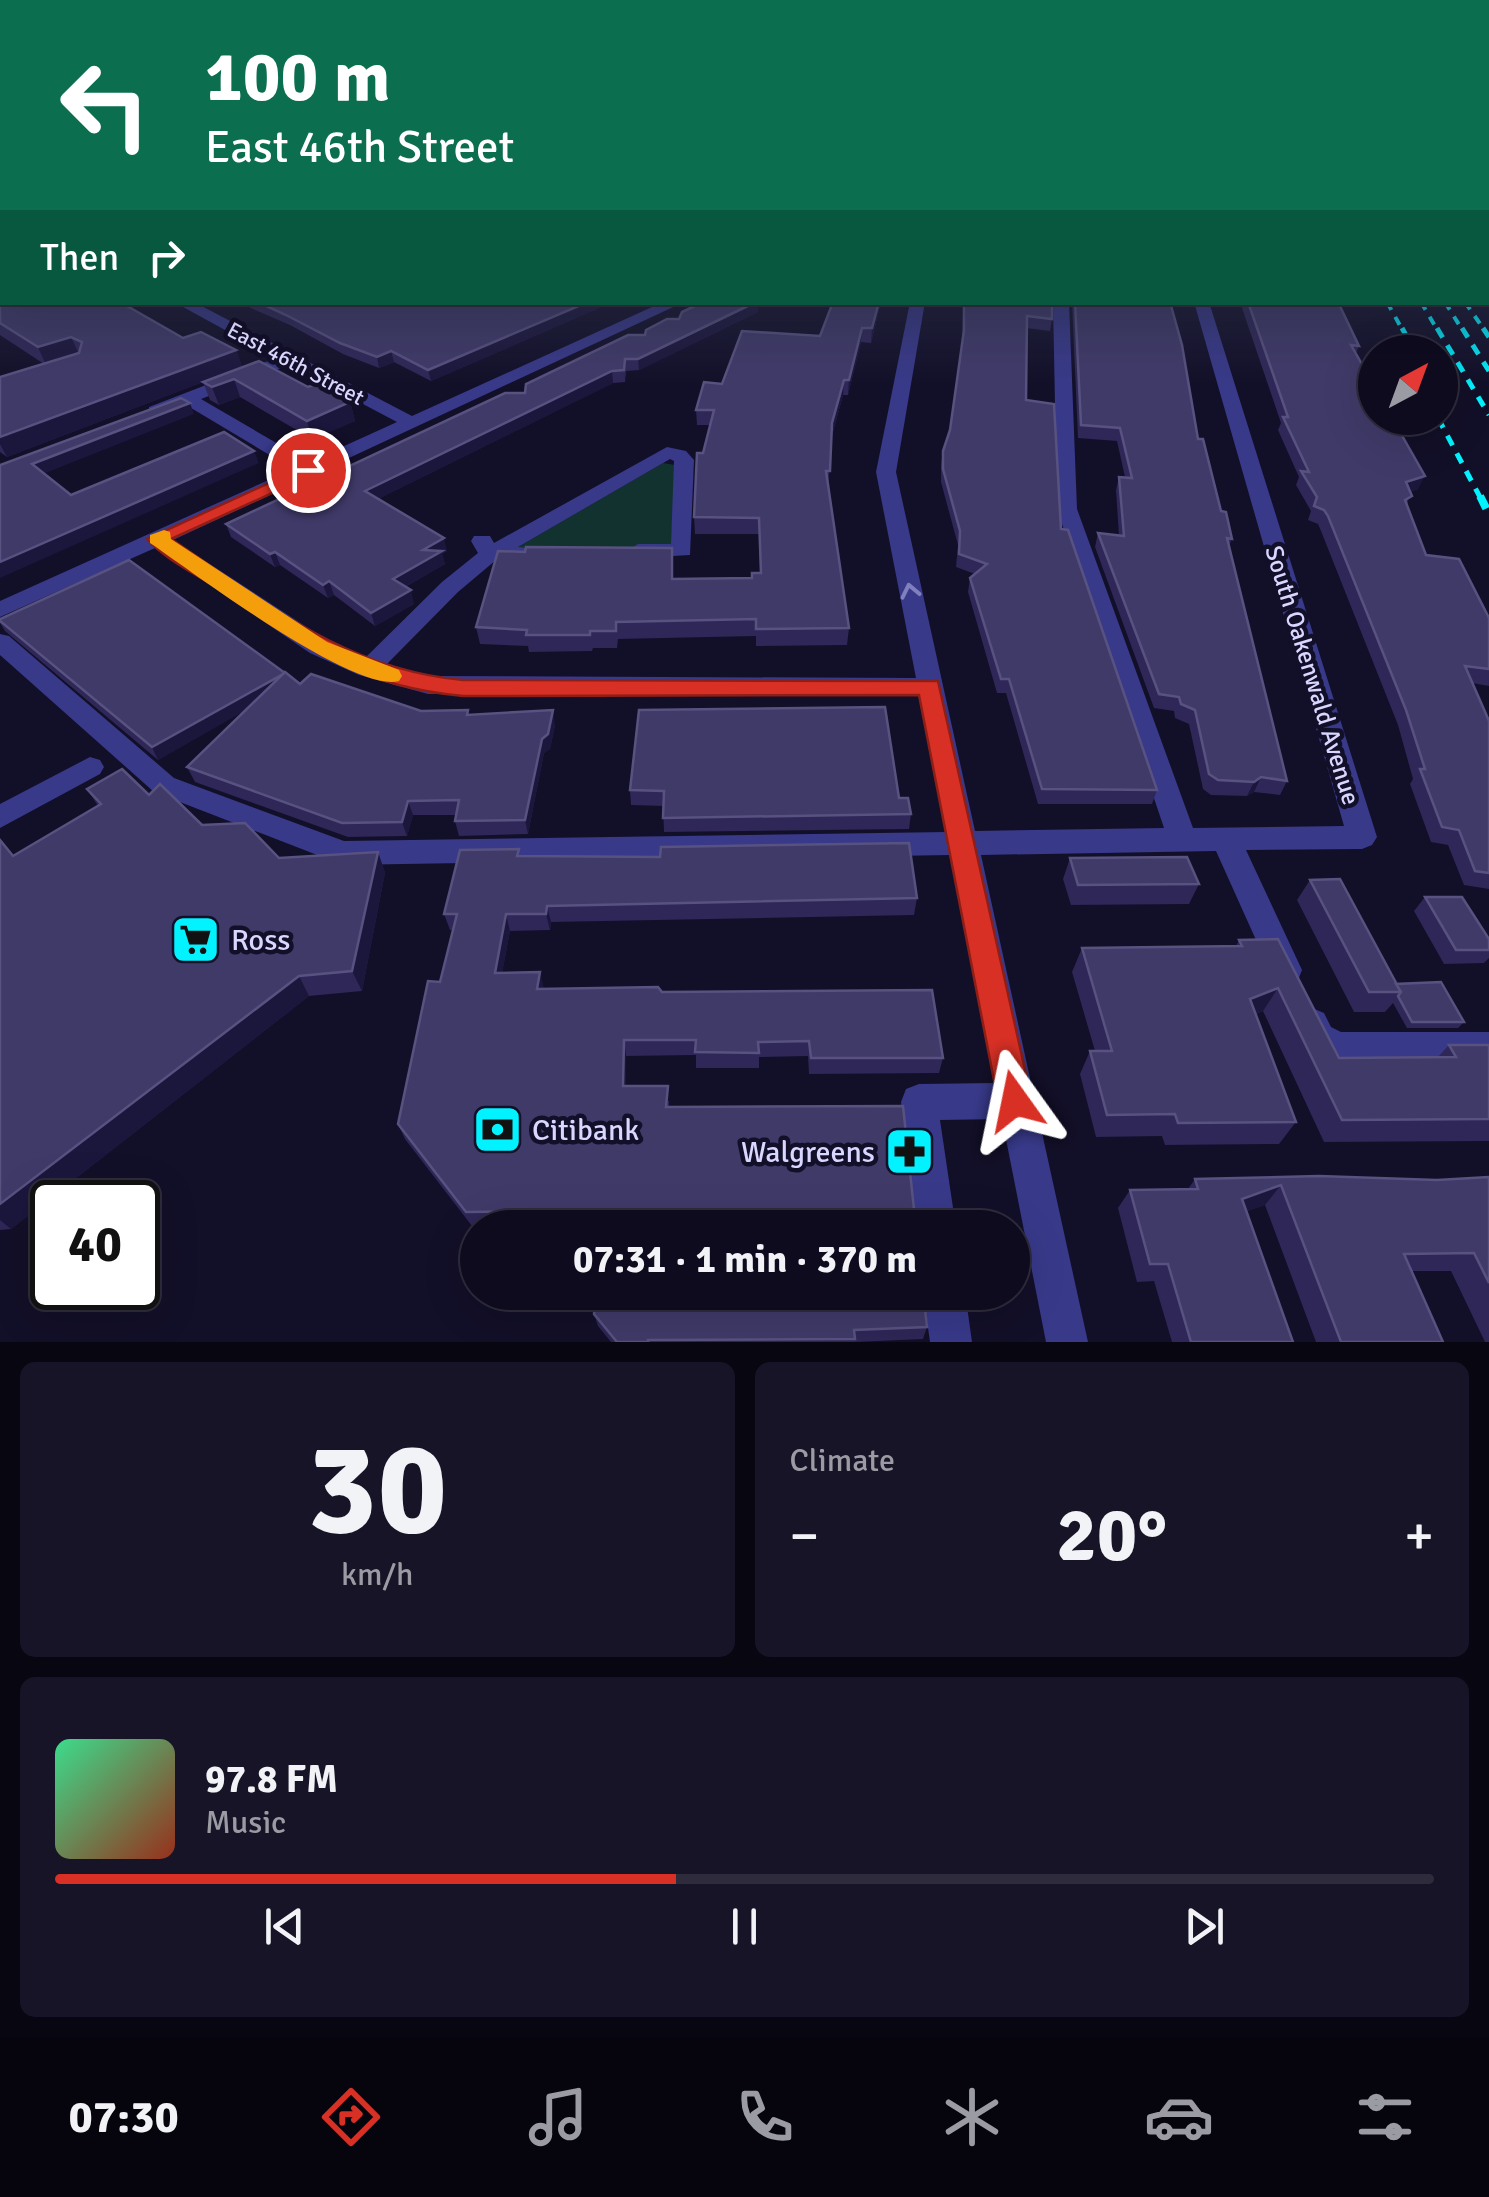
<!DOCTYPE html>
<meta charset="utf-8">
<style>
body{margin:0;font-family:Signika,sans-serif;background:#171427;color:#f1f3f6;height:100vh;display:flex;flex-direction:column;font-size:38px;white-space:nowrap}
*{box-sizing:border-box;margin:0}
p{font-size:32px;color:#9b9ba4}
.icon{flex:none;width:55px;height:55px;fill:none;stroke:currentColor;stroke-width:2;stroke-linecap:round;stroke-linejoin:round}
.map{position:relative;height:1342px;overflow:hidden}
.drawer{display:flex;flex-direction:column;gap:20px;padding:20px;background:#080610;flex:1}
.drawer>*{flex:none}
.guide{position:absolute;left:0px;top:0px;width:1490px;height:305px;box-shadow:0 10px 40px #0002,0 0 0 2px #2e2b3c;background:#0b6e4f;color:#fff;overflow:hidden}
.needle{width:65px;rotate:41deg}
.tools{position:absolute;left:1358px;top:335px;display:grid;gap:20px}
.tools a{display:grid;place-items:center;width:100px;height:100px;border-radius:50%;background:#0e0b1e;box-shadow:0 10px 40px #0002,0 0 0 2px #2e2b3c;font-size:50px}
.speed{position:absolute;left:30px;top:1180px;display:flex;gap:20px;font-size:50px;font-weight:700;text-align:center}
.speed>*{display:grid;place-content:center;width:130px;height:130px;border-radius:50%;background:#0e0b1e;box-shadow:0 10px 40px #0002,0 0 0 2px #2e2b3c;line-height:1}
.speed .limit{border:5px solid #111;border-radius:15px;background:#fff;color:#111}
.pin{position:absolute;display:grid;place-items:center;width:85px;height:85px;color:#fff;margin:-42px;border:5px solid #fff;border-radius:50%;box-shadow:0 2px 10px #0007}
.me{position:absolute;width:110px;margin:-55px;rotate:348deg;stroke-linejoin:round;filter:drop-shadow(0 0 8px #0008)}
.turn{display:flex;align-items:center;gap:35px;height:210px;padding:0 40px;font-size:45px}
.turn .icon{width:130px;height:130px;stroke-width:2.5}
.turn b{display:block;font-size:70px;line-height:85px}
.then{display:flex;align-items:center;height:95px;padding:0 40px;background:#0003;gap:20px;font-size:38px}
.big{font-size:75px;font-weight:700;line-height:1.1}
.drawer .card{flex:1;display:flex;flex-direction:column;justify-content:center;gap:15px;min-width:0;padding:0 35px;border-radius:15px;background:#171427}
.drawer .dial{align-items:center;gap:0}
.dial b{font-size:130px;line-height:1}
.song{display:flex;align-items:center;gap:30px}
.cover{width:120px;height:120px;border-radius:15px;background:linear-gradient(135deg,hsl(150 70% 55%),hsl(10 70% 35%))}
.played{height:10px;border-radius:5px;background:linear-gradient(90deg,#d93025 45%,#2e2b3c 45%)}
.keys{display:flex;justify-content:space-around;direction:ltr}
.heat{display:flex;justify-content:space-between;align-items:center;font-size:55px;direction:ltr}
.drawer .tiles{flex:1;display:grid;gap:20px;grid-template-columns:1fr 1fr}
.card:last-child{grid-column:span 2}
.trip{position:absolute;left:460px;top:1210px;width:570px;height:100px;border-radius:50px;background:#0e0b1e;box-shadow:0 10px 40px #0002,0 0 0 2px #2e2b3c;font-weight:700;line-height:100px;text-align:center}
.menu{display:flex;height:160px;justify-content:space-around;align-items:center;background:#06040c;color:#9b9ba4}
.menu .icon{width:70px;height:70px}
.menu .selected{color:#d93025}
.menu b{font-size:45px;color:#f1f3f6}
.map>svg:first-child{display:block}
.green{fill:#123230}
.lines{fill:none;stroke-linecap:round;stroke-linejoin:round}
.minor{fill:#383989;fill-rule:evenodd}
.rail-far2{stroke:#02f2ff;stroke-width:4;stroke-dasharray:9 8;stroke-linecap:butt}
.rail-far1{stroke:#02f2ff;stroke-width:5;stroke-dasharray:11 9;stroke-linecap:butt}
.rail{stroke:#02f2ff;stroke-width:8;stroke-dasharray:14 11;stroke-linecap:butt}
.wall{fill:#2e2757}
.shaded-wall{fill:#1b163c}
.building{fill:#403a69;stroke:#585280;stroke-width:2.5}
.oneway{stroke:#8080be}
.route{fill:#d93025;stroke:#8d1f18;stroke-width:2.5}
.slow{fill:#f59e0b}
.labels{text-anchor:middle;stroke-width:9;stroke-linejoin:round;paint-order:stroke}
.far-street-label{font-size:22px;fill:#d9d6ff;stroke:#120f28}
.street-label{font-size:25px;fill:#d9d6ff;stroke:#120f28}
.near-poi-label{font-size:30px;fill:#d9d6ff;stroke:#120f28;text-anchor:start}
</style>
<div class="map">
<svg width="1489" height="1342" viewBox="0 0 1489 1342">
<rect width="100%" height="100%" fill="#120f28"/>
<path class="green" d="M663,463L675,465L671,548L518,547Z"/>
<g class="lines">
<g class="minor">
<rect x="0" y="290" width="2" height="8"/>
<path d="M174,302H194L412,416L663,302H684L173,540L328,641L365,658L442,582L478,553L471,541L474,536H490L494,543L667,447L686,451L694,460L690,555L638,558L627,551L638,544H671L674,461L670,459L518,547L536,548L539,553L536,558L496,560L458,592L386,665L428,676L916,678L876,472L910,302H925L896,472L975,831L1164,828L1057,509L1053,302H1069L1077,509L1193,828L1344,826L1194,302H1209L1377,837L1372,845L1362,849L1246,850L1302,970L1298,980L1286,985L1274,980L1216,851L981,855L1088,1342H1046L1002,1119L940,1120L956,1228H916L901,1102L906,1089L919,1084L995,1083L951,855L343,865L154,792L0,655V634L9,636L174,778L344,841L946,832L920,696L428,694L359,675L310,653L155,548L0,617V601L293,469L186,405L161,415H149V407L276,358ZM289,365L397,422L309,462L201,399Z"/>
<path d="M90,757L100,760L104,767L100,774L0,828V804Z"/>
<path d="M1312,1008L1324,1013L1331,1027L1341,1032H1489V1064H1337L1307,1049L1295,1024L1300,1013Z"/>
<path d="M923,1292H965L972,1342H930Z"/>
</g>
<g class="rail-far2">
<path d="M1387,302L1403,331"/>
<path d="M1421,302L1438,331"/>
<path d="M1445,302L1463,331"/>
<path d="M1465,302L1485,331"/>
</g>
<g class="rail-far1">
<path d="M1402,328L1415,352"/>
<path d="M1437,328L1489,415"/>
<path d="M1462,328L1489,371"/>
<path d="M1483,328L1489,337"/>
<path d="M1438,418L1481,499"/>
</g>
<path class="rail" d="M1480,496L1489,514"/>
</g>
<g class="wall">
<path d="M0,298L236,350L242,367L308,387L350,402L355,421L312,439L240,397L219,405L210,400L203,382L7,457L0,452V377L44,364L0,335Z"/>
<path d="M237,302H613L431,381L394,362L379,368L343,354L290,325Z"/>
<path d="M703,302H758V312L639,370L626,371L625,382L613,383L378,499L447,551L442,554L445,564L405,587L414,604L375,626L334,595L328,598L280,565L275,567L231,537L226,524L525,393L679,319Z"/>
<path d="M833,302H881L871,343L861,342L848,395H843L832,436L828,487L849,628L847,645L756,646V636L618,639L617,648H593L592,651L529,652L528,646L480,644L476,627L673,579L752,578L760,573L759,534H695L694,517L703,453L710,425H697L696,410L722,384L820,336Z"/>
<path d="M963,302H1052V319L1050,331L1026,328V400L1061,529L1157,790L1152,804H1038L1006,693H997L968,592L970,578L975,574L956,567L958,545L941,482V464L943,451L950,430L962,341Z"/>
<path d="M1072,302H1170L1198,439L1221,511L1232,539L1229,546L1287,781L1280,795L1254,792L1247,796L1211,795L1203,789L1189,724L1175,718L1174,711L1154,708L1095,547L1098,533L1119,536L1116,490L1119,477H1125L1117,441L1078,438Z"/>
<path d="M1240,302H1338L1359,346L1356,353L1418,489L1410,492L1407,506L1426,555L1489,618V686L1472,683L1489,721V889L1464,885L1448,845L1431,842L1410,784L1413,779L1398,725L1321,531L1318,524L1308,520L1311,511L1296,485L1299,477L1278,430L1281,423Z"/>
<path d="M0,619L421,711L470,715L555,725L550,749L544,753L528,834L459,836L455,821L456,815H413L407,836L348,837L195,782L187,767L247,709L158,760L5,631L0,623Z"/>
<path d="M87,789L149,795L202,825L279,858L378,852L385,873L362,991L309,996L11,1229L0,1230V840L13,856L98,806Z"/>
<path d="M630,790L899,798L911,814L909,829L664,832L663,806L631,805Z"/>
<path d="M520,856L917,898L914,915L551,922L550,930L510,931L502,973L544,989L662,992L943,1058L939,1073L809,1074L808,1056L759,1057V1068H696V1055L626,1056V1086L669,1101V1107L916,1228H550L548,1225L472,1226L405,1139L398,1124L440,982L453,930H450L444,914Z"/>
<path d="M1070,858L1199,884L1189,904L1071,905L1063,879Z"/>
<path d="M1310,880L1396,984L1464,1022L1458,1028H1407L1393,1003L1385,1012H1354L1297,900Z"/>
<path d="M1425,897L1489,939V958L1484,963L1444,964L1414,911Z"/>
<path d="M1239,940L1339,1058L1438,1057L1449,1045H1489V1141L1324,1142L1263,1011L1256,1014L1296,1122L1279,1144L1165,1145L1162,1136L1096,1137L1080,1074L1090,1051H1095L1072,972L1082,948L1236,946Z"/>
<path d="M1489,1177V1342H1485L1451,1271H1411L1443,1342H1316L1265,1205L1247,1211L1293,1342H1172L1154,1281L1137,1282L1118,1208L1130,1190L1188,1189L1195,1179L1437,1180Z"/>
<path d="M594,1314L927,1327L923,1339L854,1342H611L598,1326Z"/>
</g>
<g class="shaded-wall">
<path d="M588,302H613L431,381L428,370Z"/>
<path d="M756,302H758V312L639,370L638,359Z"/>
<path d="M879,302H881L871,343L872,328Z"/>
<path d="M862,328L861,342L848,395L849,380Z"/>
<path d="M71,337L79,354L46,365L38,347Z"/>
<path d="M236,350L242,367L7,457L0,444V437Z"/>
<path d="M391,351L394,362L379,368L377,357Z"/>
<path d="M612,371L613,383L368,504L365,491Z"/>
<path d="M234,379L240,397L219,405L212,387Z"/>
<path d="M844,380L843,395L831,438L832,423Z"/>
<path d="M350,402L355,421L312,439L307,421Z"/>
<path d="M190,403L194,414L38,476L32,464Z"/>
<path d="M254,451L259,463L0,578V562Z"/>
<path d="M1425,476L1418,489L1399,496L1406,482Z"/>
<path d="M444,538L447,551L442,554L445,564L396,592L393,579L423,550Z"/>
<path d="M275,552L280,565L275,567L270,554Z"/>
<path d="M329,581L334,595L328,598L323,585Z"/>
<path d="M411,590L414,604L375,626L371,613Z"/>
<path d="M285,673L290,685L158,760L152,747Z"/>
<path d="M553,710L555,725L550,749L544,753L528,834L525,820L542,739Z"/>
<path d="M1261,777L1254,792L1247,796L1254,782Z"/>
<path d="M408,801L413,815L407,836L402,822Z"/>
<path d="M378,852L385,873L362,991L352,971Z"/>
<path d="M547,906L551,922L550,930L546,914Z"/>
<path d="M506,914L510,931L499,989L495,973Z"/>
<path d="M540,972L544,988L541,1005L537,989Z"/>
<path d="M299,976L309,996L11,1229L0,1220V1204Z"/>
<path d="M1278,988L1263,1011L1236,1022L1250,999Z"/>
<path d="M624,1040L626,1056V1101L623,1086Z"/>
<path d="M1281,1185L1265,1205L1227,1218L1242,1199Z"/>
</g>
<g class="building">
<path d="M0,199H2V266L0,265Z"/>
<path d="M2,297V302H120L183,338L201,332L236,350L0,437V377L79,353L82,342L71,337L38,347L0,323V298Z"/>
<path d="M258,302H588L428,370L391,351L377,357L340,343L286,315Z"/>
<path d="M703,302H756L638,359H625L624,370L612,371L365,491L444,538L423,550L442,551L393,579L411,590L371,613L329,581L323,585L275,552L270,554L226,524L505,393H525L526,384L628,335H645L646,330L667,319H679L682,312Z"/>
<path d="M833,302H879L872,328H862L849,380H844L832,423L830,471H826L849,628L756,629V619L616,622V631H590V635H526L527,630L476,627L498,551L525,552L526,547L672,548V579L752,578V573H761L759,518L694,517L697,453H703L714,410H696L704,382L722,384L742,331L820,336Z"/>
<path d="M964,302H1052V319L1027,316L1026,400L1054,404L1061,529L1068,530L1157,790L1042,789L1009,679H1001L970,578L987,564L959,554L960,531L943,469V451L950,430L964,330Z"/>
<path d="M1075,302H1170L1182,345L1198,439H1203L1221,511L1226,512L1232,539L1227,538L1287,781L1261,777L1254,782L1218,780L1209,774L1195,710L1181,704L1179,697L1159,694L1098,533L1124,536L1119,477L1132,478L1120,428L1081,425Z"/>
<path d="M1248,302H1338L1359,346L1351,345L1375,387V418H1392L1425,476L1406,482L1412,496L1405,500L1426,555L1459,559L1489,618V669L1465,666L1489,721V873L1475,871L1459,830L1442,827L1420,769H1425L1406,710L1328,516L1324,510L1314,506L1317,497L1301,471L1309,472L1283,417H1288Z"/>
<path d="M259,361L308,387L316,384L350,402L307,421L234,379L212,387L203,382Z"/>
<path d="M181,398L190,403L32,464L71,495L224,432L254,451L0,562V465Z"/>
<path d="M129,560L285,673L152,747L0,621V619Z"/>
<path d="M285,672L300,684L311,674L421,711L468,710L467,715L553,710L548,734L542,739L525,820L455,821L459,800L408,801L402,822L342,823L187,767Z"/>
<path d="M885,707L899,798H908L911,814L663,818L664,791L630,790L639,710Z"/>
<path d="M122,769L149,795L160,784L202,825L245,823L279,858L378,852L352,971L299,976L0,1204V840L13,856L101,804L87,789Z"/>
<path d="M909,843L917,898L547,906L546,914H506L495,973L540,972L537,989L658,987L662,992L932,990L943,1058H811L809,1041L758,1042L759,1053L695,1052L696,1040H624L623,1086H668L666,1107L903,1106L916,1228H557L543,1211L466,1212L398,1124L428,981L440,982L457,914H444L460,850L519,849L517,856L660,857L661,847Z"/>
<path d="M1187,857L1199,884L1078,885L1070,858Z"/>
<path d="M1340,879L1401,992H1369L1310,880Z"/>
<path d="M1425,897H1462L1489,939V950H1456Z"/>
<path d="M1278,939L1339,1058L1456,1057L1449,1045H1489V1119L1342,1120L1278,988L1250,999L1296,1122L1178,1123L1175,1114L1107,1115L1090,1051H1112L1082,948L1242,946L1239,940Z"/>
<path d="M1441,982L1464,1022H1412L1398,996L1401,992L1396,984Z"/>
<path d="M1319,1176L1437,1180L1489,1177V1283L1474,1253L1404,1254L1443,1342H1341L1281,1185L1242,1199L1293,1342H1191L1168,1264H1150L1130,1190L1198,1189L1195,1179Z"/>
<path d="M596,1292H923L927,1327L854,1330L855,1339L648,1340V1342H617L594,1314Z"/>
</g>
<defs><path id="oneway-chevron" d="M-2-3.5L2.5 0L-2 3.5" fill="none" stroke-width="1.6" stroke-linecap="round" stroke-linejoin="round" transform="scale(2.5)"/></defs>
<use class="oneway" href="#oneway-chevron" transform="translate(910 591) rotate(-102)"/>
<linearGradient id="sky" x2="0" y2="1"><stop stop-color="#0a0816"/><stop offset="0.52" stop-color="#333753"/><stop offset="1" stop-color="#333753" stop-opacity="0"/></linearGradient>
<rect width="1489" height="386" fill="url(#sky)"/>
<path class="route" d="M308,465L317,470L314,474L171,539C265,602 346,670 463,680L938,681L1032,1101L1027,1113L1015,1117L1003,1113L998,1101L919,695L463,696C358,687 301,645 217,588C194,573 165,559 147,539Z"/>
<path class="slow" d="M164,530L170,532L171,539L327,642L399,670L402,676L399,681C354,694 193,572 150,543V535Z"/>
<defs>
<symbol id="supermarket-square" viewBox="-11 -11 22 22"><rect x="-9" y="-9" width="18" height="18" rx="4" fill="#02f2ff" stroke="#120f28"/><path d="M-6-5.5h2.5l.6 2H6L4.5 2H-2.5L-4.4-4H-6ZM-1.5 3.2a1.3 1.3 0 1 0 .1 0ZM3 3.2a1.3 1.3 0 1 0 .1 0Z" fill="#111"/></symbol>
<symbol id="bank-square" viewBox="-11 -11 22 22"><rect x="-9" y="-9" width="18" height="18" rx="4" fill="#02f2ff" stroke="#120f28"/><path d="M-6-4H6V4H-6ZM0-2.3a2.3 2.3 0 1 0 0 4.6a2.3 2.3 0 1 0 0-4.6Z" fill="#111"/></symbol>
<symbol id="pharmacy-square" viewBox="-11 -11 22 22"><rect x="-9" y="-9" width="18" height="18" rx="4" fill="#02f2ff" stroke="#120f28"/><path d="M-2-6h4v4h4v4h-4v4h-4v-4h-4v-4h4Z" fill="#111"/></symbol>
</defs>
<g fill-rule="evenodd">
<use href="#supermarket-square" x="168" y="912" width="55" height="55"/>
<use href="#bank-square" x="470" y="1102" width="55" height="55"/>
<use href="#pharmacy-square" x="882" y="1124" width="55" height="55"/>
</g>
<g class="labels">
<g class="far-street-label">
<text transform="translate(296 363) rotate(28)" y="8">East 46th Street</text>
</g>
<g class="street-label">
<text transform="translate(1313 675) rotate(73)" y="9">South Oakenwald Avenue</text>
</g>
<g class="near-poi-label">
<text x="231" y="950">Ross</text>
<text x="532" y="1140">Citibank</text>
<text x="875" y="1162" text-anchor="end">Walgreens</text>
</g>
</g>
</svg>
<div class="tools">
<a><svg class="needle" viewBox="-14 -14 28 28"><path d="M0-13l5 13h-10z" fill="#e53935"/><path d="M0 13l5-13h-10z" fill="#9b9ba4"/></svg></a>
</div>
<div class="speed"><div class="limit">40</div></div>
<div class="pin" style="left:308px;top:470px;background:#d93025"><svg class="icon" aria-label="arrive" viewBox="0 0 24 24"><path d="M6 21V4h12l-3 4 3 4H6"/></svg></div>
<svg class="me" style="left:1015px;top:1101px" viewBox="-20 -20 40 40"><path d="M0-17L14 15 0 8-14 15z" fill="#d93025" stroke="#fff" stroke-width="4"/></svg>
<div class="trip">07:31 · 1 min · 370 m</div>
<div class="guide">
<div class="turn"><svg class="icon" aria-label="left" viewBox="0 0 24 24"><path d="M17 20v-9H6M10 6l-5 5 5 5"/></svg><div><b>100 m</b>East 46th Street</div></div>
<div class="then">Then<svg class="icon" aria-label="right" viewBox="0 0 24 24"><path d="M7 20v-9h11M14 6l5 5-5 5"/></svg></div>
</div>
</div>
<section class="drawer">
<div class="tiles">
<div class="card dial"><b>30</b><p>km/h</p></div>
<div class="card"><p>Climate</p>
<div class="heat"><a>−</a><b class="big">20°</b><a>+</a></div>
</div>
<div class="card">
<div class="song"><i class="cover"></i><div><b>97.8 FM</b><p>Music</p></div></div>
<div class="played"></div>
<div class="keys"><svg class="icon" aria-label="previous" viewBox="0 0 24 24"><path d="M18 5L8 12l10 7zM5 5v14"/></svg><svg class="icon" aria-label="pause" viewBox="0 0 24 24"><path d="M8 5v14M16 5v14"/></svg><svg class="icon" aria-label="next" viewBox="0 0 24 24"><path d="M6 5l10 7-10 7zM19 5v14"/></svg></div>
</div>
</div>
</section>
<nav class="menu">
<b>07:30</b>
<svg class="icon selected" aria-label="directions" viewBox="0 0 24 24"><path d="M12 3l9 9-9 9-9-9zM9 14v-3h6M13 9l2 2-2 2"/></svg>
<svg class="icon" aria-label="music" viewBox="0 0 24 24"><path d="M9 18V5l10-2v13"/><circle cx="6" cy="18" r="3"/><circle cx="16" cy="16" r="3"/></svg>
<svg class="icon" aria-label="phone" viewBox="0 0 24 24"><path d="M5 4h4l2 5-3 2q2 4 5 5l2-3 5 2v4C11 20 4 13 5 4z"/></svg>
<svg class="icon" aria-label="climate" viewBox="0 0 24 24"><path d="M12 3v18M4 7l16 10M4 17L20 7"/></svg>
<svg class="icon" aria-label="car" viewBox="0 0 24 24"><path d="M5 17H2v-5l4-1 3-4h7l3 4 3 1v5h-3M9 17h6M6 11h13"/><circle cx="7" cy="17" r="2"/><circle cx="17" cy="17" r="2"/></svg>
<svg class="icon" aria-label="filters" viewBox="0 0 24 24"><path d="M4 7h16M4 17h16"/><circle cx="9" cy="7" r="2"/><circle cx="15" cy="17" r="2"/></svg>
</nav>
